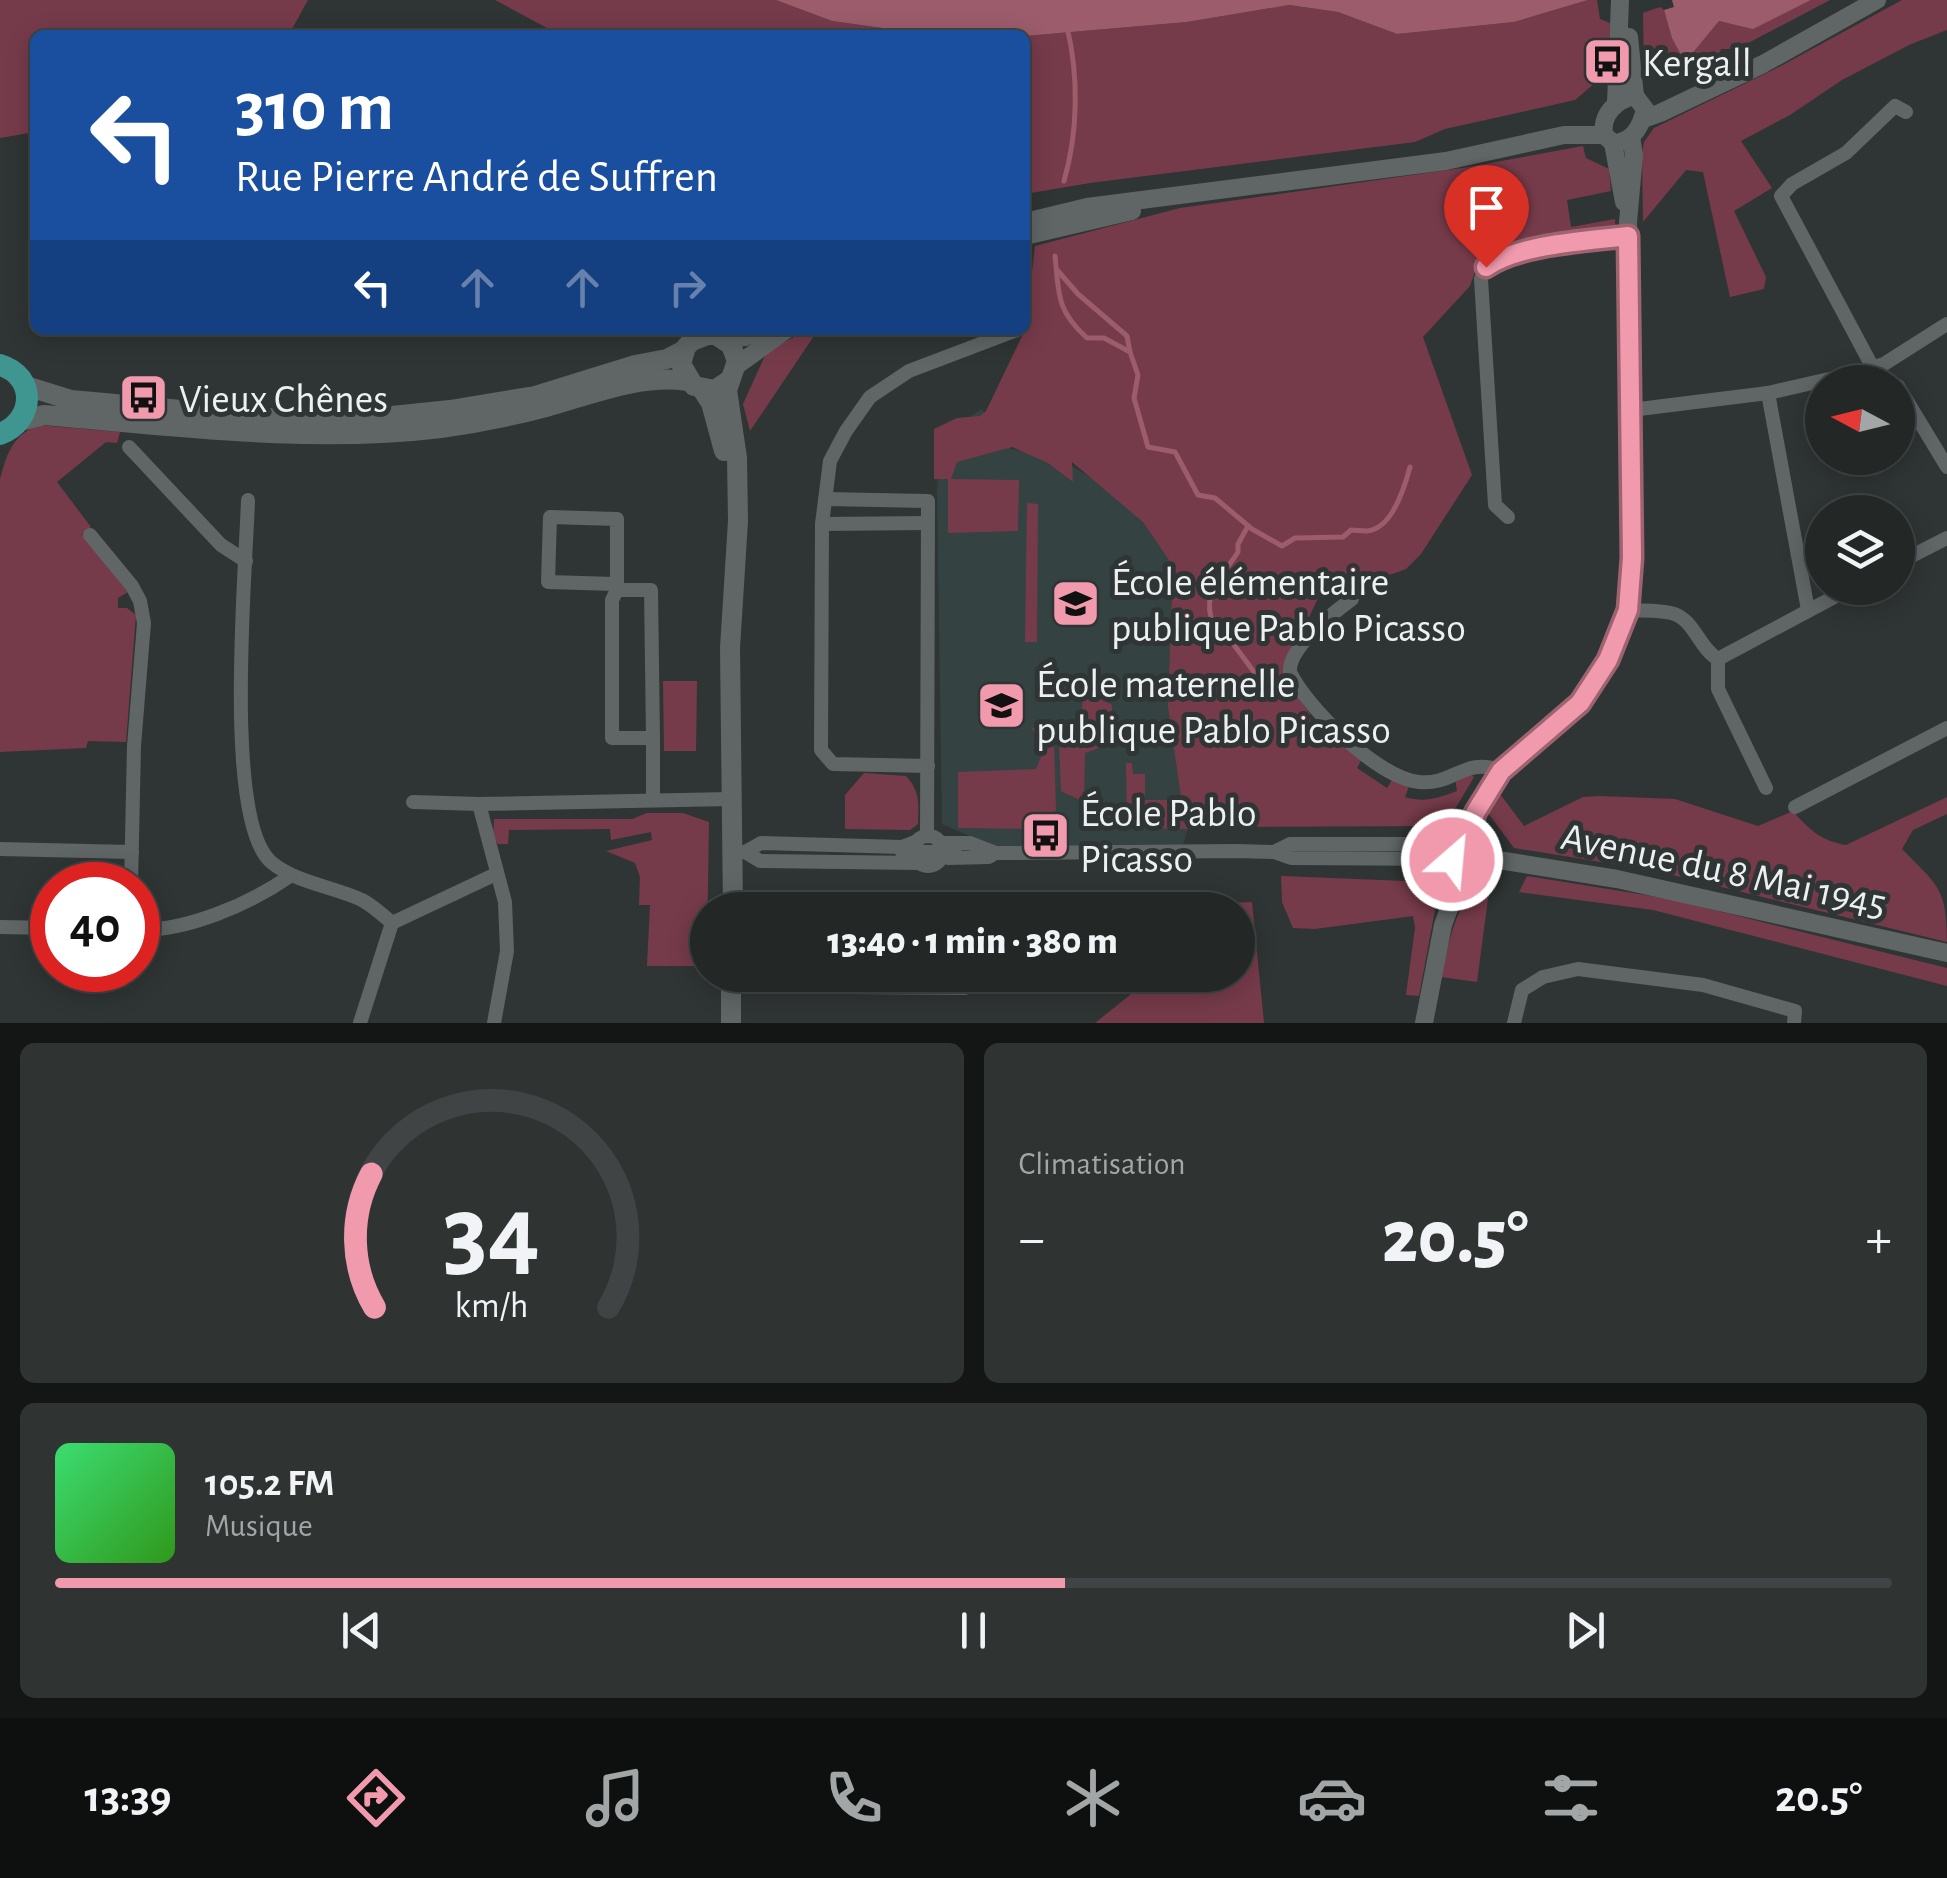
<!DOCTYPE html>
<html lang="fr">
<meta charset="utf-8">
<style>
body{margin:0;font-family:"Alegreya Sans",sans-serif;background:#2f3433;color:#f1f3f6;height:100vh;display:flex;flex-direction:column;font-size:38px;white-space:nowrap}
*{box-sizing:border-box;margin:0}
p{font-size:32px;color:#a3a6a7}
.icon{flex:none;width:55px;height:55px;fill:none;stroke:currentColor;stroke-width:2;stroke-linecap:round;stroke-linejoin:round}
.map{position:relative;height:1023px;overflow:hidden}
.panel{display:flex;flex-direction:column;gap:20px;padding:20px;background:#131615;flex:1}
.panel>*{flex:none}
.top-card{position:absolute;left:30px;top:30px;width:1000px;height:305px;border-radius:15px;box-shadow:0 5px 25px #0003,0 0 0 2px #404444;background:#1a4fa0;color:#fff;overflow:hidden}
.needle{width:65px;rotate:277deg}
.tools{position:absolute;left:1805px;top:365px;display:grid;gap:20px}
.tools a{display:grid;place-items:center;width:110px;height:110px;border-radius:50%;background:#232827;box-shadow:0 5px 25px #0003,0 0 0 2px #404444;font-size:50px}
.speed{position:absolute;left:30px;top:862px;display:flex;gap:20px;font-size:50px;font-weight:700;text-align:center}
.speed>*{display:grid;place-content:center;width:130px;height:130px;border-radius:50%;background:#232827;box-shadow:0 5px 25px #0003,0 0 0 2px #404444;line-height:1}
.speed .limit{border:15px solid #d22;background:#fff;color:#111}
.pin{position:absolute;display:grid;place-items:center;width:85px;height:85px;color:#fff;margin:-102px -42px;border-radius:50% 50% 50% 0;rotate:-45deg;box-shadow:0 0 10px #0007}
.pin .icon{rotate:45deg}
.me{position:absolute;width:110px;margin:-55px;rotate:27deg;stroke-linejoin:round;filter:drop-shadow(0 0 8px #0008)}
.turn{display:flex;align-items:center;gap:35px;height:210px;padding:0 40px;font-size:45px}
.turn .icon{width:130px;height:130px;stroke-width:2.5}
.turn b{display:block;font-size:70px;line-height:85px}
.lanes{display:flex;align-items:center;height:95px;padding:0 40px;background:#0003;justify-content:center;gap:50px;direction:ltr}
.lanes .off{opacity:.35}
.big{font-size:75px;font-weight:800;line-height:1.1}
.panel .widget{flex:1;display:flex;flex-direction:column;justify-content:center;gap:15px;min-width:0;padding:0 35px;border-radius:15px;background:#2f3433}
.panel .dial{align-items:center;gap:0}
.dial svg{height:260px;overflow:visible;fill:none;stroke:#404444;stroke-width:7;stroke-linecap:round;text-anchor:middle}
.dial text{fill:#f1f3f6;stroke:none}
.song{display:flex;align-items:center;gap:30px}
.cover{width:120px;height:120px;border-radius:15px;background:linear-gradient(135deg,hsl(140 70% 55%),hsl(110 70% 35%))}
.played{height:10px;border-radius:5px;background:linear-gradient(90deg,#f29aad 55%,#404444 55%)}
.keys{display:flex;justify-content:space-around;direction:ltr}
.heat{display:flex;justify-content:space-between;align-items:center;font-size:55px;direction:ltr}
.panel .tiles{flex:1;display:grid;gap:20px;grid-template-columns:1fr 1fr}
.widget:last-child{grid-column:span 2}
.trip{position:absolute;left:690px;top:892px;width:565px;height:100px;border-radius:50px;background:#232827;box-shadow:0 5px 25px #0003,0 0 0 2px #404444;font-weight:800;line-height:100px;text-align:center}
.tabs{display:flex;height:160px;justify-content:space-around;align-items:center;background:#0e1010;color:#a3a6a7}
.tabs .icon{width:70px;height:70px}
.tabs .on{color:#f29aad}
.tabs b{font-size:45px;color:#f1f3f6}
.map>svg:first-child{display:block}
.built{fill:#344241}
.green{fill:#763b4a}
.water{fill:#9c5c6b}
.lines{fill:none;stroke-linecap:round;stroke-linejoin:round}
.stream{stroke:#9c5c6b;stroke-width:5}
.minor{stroke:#5f6665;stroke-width:14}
.tertiary{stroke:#5f6665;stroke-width:18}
.secondary{stroke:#5f6665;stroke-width:20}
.primary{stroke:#3f9590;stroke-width:22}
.route-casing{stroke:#9d6470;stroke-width:25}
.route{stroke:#f29aad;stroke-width:18}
.labels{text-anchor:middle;stroke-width:10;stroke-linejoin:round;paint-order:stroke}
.poi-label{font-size:40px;fill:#ecf0f0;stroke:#2f3534;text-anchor:start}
.street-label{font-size:40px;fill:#ecf0f0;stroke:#2f3534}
</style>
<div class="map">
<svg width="1947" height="1023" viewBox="0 0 1947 1023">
<rect width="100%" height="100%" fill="#2f3534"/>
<path class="built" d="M982,409L1011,449L1065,462L1140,507L1180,566L1193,812L1181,851L1008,853L942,824L937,493L939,442L946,431Z"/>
<g class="green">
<path d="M0,0H308L292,29V35H35V132L0,138Z"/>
<path d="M495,0H776L832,21L932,35H560Z"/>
<path d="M1588,0H1597L1600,19L1610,23L1608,72L1575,100L1445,129L1415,142L1090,183L1025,194V36L1187,22L1288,5L1338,12L1397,34L1514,22Z"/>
<path d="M1811,0H1830L1737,49H1721L1718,58L1687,72L1644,71L1643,13L1660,7L1664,10L1673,38L1719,21L1753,28Z"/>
<path d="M1902,0H1947V30L1909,45L1842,80L1790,115L1741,141L1772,188L1734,211L1766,277L1764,289L1730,297L1703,172L1686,170L1643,222L1642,154L1644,142L1654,128L1779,67Z"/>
<path d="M1583,146L1586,158L1609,169L1611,191L1567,200L1571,227L1615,219V229L1503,251L1477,266L1470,286L1423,337L1472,475L1421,554L1406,569L1351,589H1327L1320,594L1309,617L1311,627L1287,655L1284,670L1288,683L1310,714L1312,739L1340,744L1363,757L1357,768L1387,788L1394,777L1410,784L1405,797C1424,803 1438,798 1457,791L1455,778L1470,774L1474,777L1445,826L1196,827L1182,803L1168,707L1173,566L1143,522L1072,462L1073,482L1048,463L1012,447L957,462L951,479L1019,480L1018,531L948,533V479H934V429L957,418L980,416L986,411L1025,330L1035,246L1180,208L1469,167Z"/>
<path d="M808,330H818L750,431L743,404L767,351Z"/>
<path d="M38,425L120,432L117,443L106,442L57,482L91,527L82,534L128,592L118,598V608H127L136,615L126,742L88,741L86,748L0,752V479C7,454 12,436 38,425Z"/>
<path d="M1027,503L1038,504L1037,642H1025Z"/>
<path d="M663,681H697L696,751H664Z"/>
<path d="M1083,698L1102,699L1112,705V743L1085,753L1084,802L1061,791L1059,741L1054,742L1056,810L1049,815L1044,829L958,828V772L1036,769L1043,752L1032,728L1080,730Z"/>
<path d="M1126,763H1132L1133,774H1145V800H1171L1176,814L1190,829L1136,828L1127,821Z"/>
<path d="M864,773L906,776C920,791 919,804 918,824L910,830L845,829V795Z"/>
<path d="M1500,794L1524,826L1583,797L1600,796L1675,799L1758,826L1793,811C1809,830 1822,841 1846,845L1947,797V814L1913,830L1902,849C1938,886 1947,888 1947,942L1656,871L1514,848L1488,813Z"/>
<path d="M647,813H683L709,822L707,947L694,966H647L650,905H639L640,877L635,863L606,851L652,840L651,832L611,840L610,829L509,830L508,844H498L493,837L494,819H632Z"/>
<path d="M1281,876L1406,881L1435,910L1419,996L1406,995L1415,928L1413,916L1315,929L1293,928L1282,902Z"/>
<path d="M1527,876L1670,899L1947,968V986L1653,910L1519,892Z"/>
<path d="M1480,888L1489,891L1477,982L1441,977C1449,948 1453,904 1480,888Z"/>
<path d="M1252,902L1264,1023H1095L1155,975H1238V910H1190L1192,905Z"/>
</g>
<g class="water">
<path d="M776,0H1588L1514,22L1397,34L1338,12L1289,5L1187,22L1025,36L932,35L832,21Z"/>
<path d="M1672,0H1811L1753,29L1719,21L1685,62L1672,38L1664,10L1674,7Z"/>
</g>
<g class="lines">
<g class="stream">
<path d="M1064,181C1078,133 1079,76 1067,27"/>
<path d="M1055,256C1059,294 1056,310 1087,338H1104L1130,352L1138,375L1134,398L1148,447L1175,452L1198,495L1215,498L1252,529L1282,546L1295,538L1343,537L1351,530C1356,530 1362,531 1367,531C1392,529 1405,486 1410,467"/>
<path d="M1058,271L1078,294L1127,336L1130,352"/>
<path d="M1248,526L1238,544V552C1220,580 1199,595 1215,628L1223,630L1257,676"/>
</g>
<g class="minor">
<path d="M222,330H262"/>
<path d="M1873,368L1781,196L1792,184L1846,153L1895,106L1906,112"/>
<path d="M1898,386L1947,467"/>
<path d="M1768,393L1808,610"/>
<path d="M1631,410L1768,393L1860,372L1884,364L1947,324"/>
<path d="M129,447L221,545L246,561"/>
<path d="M825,499L928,501L927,836"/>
<path d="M248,500C246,568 223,820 271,862C296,883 332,886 362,900C373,906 383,915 392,923"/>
<path d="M1508,517L1495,505L1481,279L1486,267L1498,258L1628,236"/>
<path d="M822,524L927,523"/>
<path d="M90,535L132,586L140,601L144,623L134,746L131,885"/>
<path d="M1898,563L1947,538"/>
<path d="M615,584L548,582L550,517L617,519V590"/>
<path d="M617,590H651L653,738H612V600Z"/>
<path d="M1352,599C1333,613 1288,648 1290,672C1307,708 1378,778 1419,782C1453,786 1465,756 1501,771"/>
<path d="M1629,610C1642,611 1658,610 1671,613C1694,618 1699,649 1718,659L1851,588"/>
<path d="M1718,659V689L1766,788"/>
<path d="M928,766L833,764L821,750L822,524L830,461L846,431L870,397L909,371L1017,330"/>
<path d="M653,800V738"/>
<path d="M413,802L479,804L730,799"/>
<path d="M479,804L505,902L507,951L494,1023"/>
<path d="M1795,807L1947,728"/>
<circle cx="928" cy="851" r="15"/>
<path d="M940,843H970L996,853H1008L1236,851L1274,852L1291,858L1452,859"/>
<path d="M0,849L132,852"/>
<path d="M730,852H745L761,843L902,847L915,842"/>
<path d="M745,852L760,861L919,863"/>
<path d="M902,852H955"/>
<path d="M1274,852L1290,844H1454"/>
<path d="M948,858L989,857L995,853"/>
<path d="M1407,859L1443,889L1449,905"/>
<path d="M0,927L52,928"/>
<path d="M138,930C187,931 250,904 290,876"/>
<path d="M731,986L965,988"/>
<path d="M360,1023L392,923L496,874"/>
<path d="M1514,1023L1522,990L1543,977L1578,969L1703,985L1795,1011L1794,1023"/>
</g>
<g class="tertiary">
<path d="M1629,37L1635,96"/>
<path d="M1635,96L1645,109C1641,127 1633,142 1613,143L1604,135C1601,114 1616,100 1635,96Z"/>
<path d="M1616,104L1620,0"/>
<path d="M1643,119L1660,113L1763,64L1877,0"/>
<path d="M1613,143L1624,202"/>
<path d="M1025,222L1087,207L1446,161L1564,135H1604"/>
<path d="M1025,236L1132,211"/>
<path d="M724,339L745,337L758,330"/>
<path d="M736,366L786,330"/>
<path d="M1469,835C1476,769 1546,744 1581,702C1601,678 1620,642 1628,612C1632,595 1631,575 1632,558L1628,222L1634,155L1631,137"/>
<circle cx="1469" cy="853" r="18"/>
<path d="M1486,858L1617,879L1947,953"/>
<path d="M1424,1023L1443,925L1463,870"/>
</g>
<g class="secondary">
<path d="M731,379L715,390L694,386L681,364L686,347L692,341L708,335H716L731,345L737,361L727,390L737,458L738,521L730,648L733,910"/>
<path d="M26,386L71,400L281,419H363L450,410L535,396L635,365L667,359L684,350"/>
<path d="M702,389L711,403L724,451"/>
<path d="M20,421L44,415C176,426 309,444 441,428C477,423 512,416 546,407C593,394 640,374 688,381"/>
<path d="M731,1023V975"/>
</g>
<path class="primary" d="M0,365C37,376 35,421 0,434"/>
</g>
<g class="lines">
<defs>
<path id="route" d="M1452,860L1454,844L1470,836L1475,813L1501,771L1580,703L1608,660L1628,610L1632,558L1628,236C1588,241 1519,244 1486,267"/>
</defs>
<use href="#route" class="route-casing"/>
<use href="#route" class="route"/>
</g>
<defs>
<symbol id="bus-square" viewBox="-11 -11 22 22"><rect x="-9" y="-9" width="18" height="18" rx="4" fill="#f29aad" stroke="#2f3534"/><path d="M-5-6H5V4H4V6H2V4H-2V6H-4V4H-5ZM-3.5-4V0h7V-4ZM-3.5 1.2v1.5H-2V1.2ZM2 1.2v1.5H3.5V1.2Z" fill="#111"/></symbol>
<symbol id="school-square" viewBox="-11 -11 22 22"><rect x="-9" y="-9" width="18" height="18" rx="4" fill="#f29aad" stroke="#2f3534"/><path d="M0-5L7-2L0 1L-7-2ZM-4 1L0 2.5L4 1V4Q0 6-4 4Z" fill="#111"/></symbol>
</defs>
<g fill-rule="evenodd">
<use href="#bus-square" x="1580" y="34" width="55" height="55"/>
<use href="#bus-square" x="116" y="370" width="55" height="55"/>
<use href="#school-square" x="1048" y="576" width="55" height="55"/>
<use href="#school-square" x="974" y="678" width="55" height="55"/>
<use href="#bus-square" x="1018" y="808" width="55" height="55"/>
</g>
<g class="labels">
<g class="poi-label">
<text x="1642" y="76">Kergall</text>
<text x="179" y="412">Vieux Chênes</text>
<text x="1111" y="595">École élémentaire<tspan x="1111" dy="46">publique Pablo Picasso</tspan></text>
<text x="1036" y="697">École maternelle<tspan x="1036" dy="46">publique Pablo Picasso</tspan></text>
<text x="1080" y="826">École Pablo<tspan x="1080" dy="46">Picasso</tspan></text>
</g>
<g class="street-label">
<text transform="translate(1724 869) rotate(12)" y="14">Avenue du 8 Mai 1945</text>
</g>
</g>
</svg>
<div class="tools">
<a><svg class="needle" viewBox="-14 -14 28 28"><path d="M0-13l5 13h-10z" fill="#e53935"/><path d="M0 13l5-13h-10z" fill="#a3a6a7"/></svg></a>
<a><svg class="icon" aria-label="layers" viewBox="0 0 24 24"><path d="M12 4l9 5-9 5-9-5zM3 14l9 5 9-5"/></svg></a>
</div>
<div class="speed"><div class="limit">40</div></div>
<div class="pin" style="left:1486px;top:267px;background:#d93025"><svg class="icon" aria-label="arrive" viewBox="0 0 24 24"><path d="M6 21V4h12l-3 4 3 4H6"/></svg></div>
<svg class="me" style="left:1452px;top:860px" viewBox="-20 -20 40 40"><circle r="17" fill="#f29aad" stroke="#fff" stroke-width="3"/><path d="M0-11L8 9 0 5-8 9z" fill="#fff"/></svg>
<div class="trip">13:40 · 1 min · 380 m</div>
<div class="top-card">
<div class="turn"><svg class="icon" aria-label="left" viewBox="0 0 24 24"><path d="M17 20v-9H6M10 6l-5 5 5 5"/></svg><div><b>310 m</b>Rue Pierre André de Suffren</div></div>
<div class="lanes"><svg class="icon" aria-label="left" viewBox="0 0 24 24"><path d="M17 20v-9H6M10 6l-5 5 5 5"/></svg><svg class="icon off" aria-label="ahead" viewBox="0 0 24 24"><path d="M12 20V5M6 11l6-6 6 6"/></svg><svg class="icon off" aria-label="ahead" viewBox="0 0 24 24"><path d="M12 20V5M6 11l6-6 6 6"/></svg><svg class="icon off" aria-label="right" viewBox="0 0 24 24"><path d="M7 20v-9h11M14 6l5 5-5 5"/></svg></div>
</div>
</div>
<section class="panel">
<div class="tiles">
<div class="widget dial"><svg viewBox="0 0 100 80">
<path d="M14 69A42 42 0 1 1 86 69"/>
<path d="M14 69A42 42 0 0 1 13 28" stroke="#f29aad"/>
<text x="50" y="56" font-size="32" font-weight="700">34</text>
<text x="50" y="72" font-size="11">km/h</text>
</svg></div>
<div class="widget"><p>Climatisation</p>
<div class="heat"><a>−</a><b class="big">20.5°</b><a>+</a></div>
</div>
<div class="widget">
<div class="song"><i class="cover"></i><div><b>105.2 FM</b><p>Musique</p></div></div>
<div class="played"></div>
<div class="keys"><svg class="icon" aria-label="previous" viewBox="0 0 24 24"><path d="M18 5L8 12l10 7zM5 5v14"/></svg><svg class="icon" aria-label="pause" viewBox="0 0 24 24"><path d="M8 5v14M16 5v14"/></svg><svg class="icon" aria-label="next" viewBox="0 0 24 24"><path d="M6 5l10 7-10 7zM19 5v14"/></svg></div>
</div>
</div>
</section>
<nav class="tabs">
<b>13:39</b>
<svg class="icon on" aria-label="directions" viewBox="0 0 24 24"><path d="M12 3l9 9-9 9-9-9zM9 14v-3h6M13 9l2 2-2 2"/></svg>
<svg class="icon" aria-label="music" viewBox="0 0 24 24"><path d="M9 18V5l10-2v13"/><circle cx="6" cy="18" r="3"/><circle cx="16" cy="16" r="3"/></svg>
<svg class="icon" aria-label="phone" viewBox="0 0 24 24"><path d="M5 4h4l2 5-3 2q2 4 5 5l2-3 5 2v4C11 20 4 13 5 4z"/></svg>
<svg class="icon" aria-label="climate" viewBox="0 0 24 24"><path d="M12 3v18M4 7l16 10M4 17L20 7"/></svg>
<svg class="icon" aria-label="car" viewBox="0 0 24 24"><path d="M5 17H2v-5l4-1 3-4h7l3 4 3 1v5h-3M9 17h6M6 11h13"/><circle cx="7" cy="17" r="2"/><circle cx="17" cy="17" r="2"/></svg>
<svg class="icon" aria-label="filters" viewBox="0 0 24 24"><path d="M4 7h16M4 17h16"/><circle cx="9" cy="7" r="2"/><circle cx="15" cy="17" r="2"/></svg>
<b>20.5°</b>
</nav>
